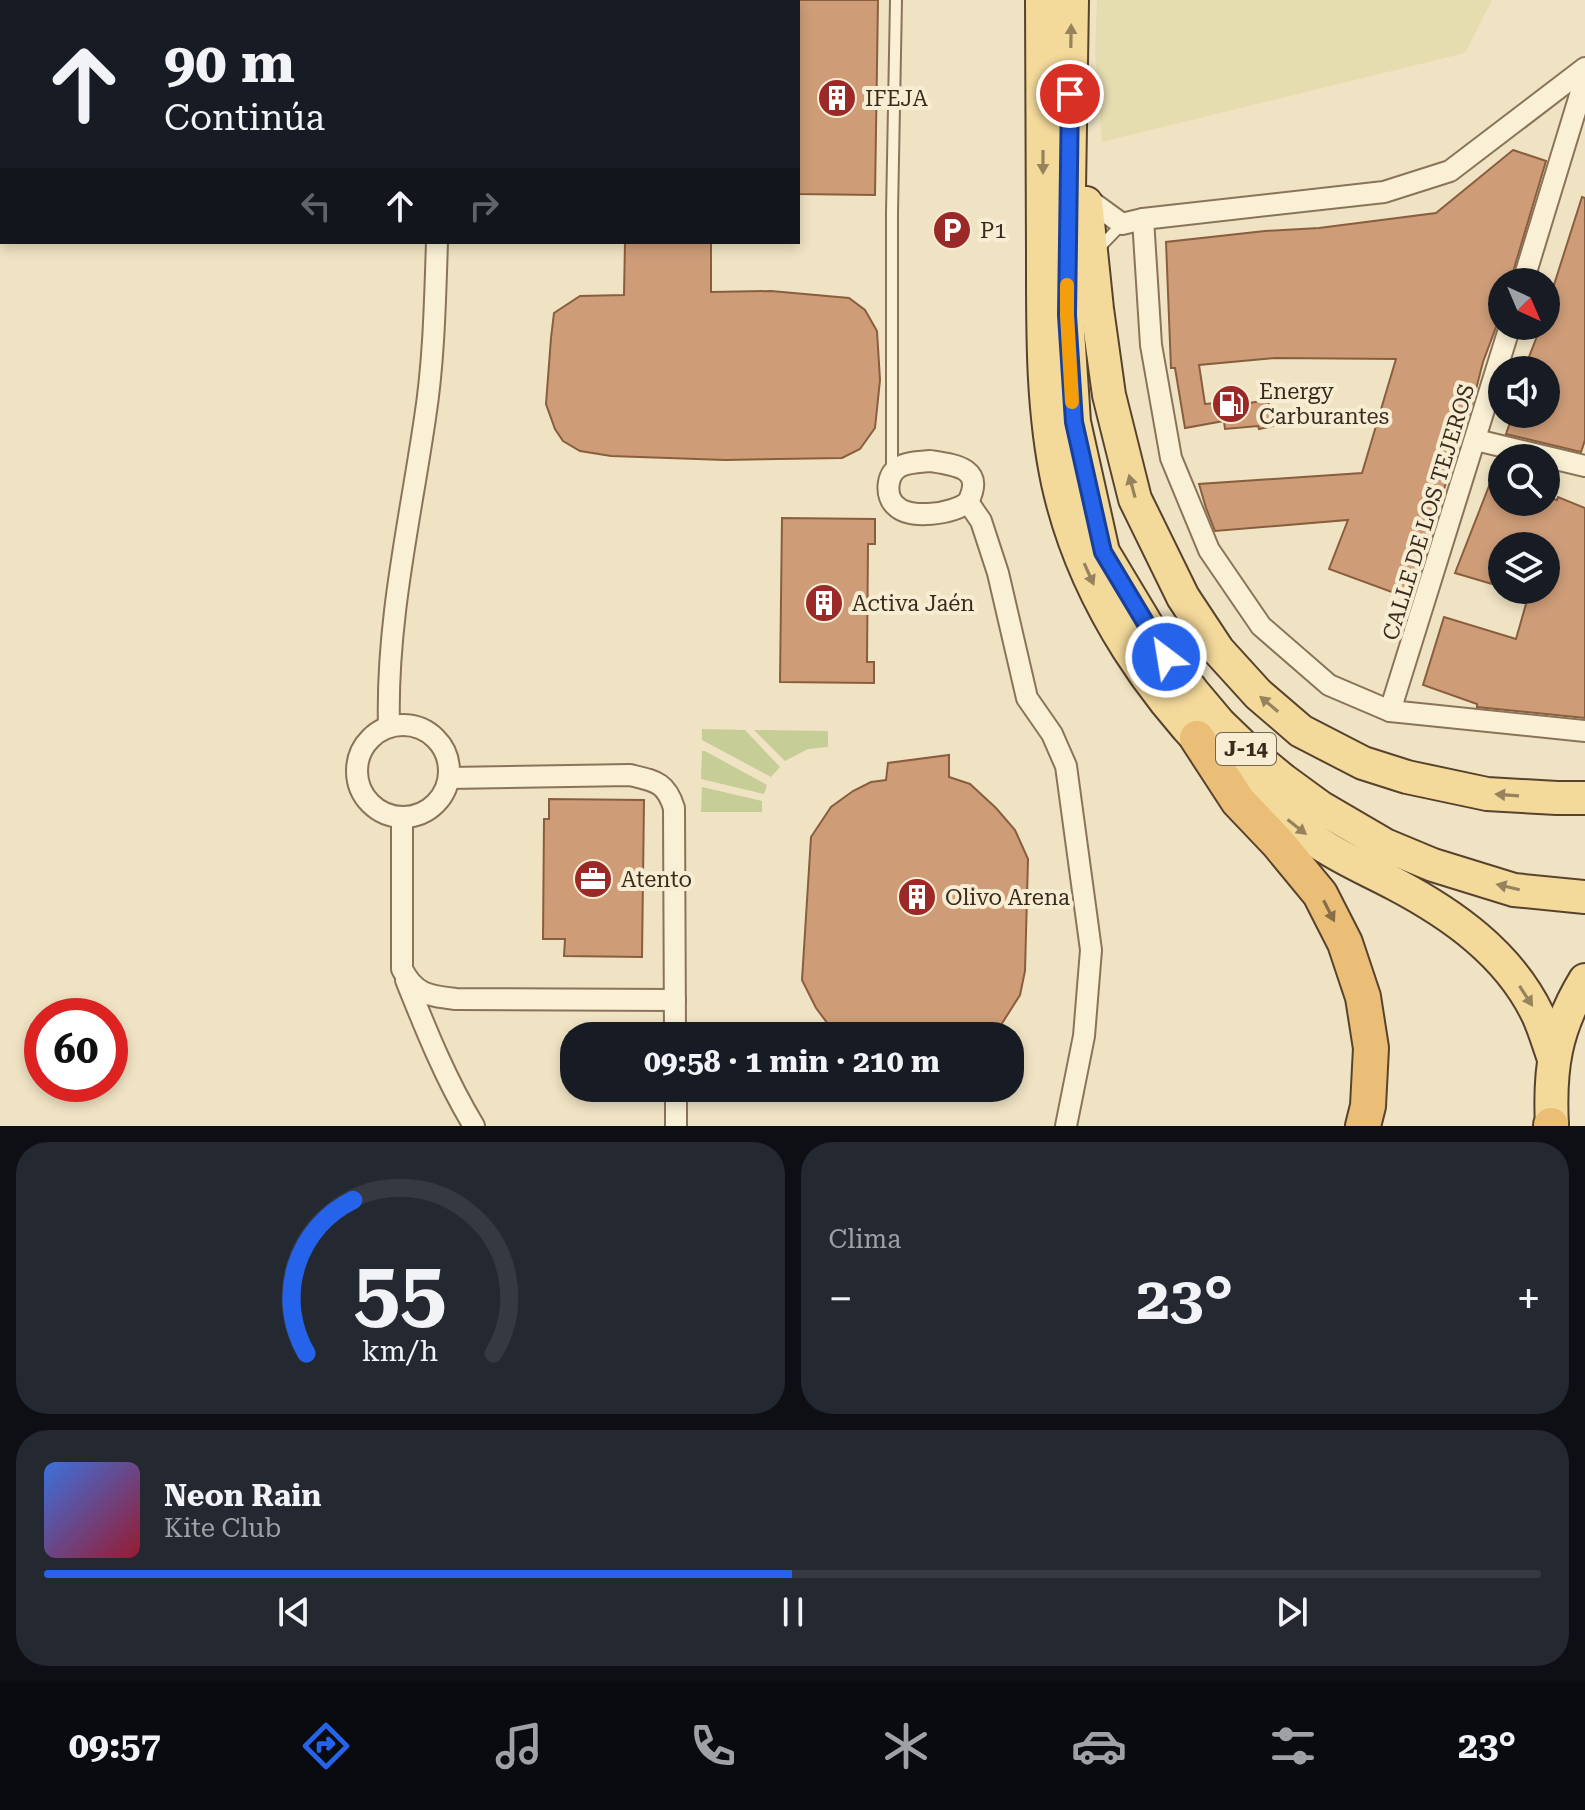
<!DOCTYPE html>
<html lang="es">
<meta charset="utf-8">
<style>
body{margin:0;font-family:"Roboto Serif",serif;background:#242831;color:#f1f3f6;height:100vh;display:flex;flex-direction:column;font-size:30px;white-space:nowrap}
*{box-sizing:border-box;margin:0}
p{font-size:26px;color:#9ea1a6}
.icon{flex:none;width:44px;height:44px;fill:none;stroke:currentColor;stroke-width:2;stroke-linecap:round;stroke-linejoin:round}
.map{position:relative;height:1126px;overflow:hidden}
.details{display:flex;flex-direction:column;gap:16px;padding:16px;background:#0d0f14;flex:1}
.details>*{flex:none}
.guide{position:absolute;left:0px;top:0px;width:800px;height:244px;box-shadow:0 4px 12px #0003;background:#171b24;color:#f1f3f6;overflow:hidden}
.needle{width:52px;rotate:136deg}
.buttons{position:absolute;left:1488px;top:268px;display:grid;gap:16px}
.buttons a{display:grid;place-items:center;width:72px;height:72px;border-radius:50%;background:#171b24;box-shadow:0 4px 12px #0003;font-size:40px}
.speed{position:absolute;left:24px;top:998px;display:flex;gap:16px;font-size:40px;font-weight:700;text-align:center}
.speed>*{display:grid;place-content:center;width:104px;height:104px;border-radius:50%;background:#171b24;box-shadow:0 4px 12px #0003;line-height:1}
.speed .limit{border:12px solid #d22;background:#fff;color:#111}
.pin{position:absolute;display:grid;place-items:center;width:68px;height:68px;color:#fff;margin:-34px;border:4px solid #fff;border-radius:50%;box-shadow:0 2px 8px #0007}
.me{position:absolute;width:88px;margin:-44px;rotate:329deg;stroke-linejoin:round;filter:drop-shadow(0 0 6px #0008)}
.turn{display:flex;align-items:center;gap:28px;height:168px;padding:0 32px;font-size:36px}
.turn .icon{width:104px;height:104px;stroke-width:2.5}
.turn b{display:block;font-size:56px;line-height:68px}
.lanes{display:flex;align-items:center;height:76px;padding:0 32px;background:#0003;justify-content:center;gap:40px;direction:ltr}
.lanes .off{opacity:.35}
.big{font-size:60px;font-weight:700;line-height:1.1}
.details .card{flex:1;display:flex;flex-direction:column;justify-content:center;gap:12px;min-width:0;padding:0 28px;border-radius:32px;background:#242831}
.details .dial{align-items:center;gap:0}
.dial svg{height:208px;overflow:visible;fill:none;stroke:#363941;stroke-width:7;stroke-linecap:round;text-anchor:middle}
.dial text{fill:#f1f3f6;stroke:none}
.song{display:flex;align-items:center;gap:24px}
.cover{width:96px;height:96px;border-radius:12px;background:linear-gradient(135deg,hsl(220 70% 55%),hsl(350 70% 35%))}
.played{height:8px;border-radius:4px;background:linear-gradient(90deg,#2563eb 50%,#363941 50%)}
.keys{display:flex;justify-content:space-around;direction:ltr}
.heat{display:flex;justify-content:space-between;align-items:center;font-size:44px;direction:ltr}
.details .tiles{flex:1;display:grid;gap:16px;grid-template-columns:1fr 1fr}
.card:last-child{grid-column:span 2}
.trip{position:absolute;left:560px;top:1022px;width:464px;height:80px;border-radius:32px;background:#171b24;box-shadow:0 4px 12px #0003;font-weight:700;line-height:80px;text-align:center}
.tab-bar{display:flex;height:128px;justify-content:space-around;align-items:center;background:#090b0e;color:#9ea1a6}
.tab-bar .icon{width:56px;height:56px}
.tab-bar .active{color:#2563eb}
.tab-bar b{font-size:36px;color:#f1f3f6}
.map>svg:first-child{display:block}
.farmland{fill:#e5ddb0}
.green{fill:#c6cd96}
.building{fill:#ce9d78;stroke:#895e3e;stroke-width:2}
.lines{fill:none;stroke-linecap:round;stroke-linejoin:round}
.service-casing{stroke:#8a7459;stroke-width:14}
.minor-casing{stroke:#8a7459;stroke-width:24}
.primary-casing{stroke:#57422e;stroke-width:36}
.trunk-casing{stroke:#57422e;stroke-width:38}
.service{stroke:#f9f0d6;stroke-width:10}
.minor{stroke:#f9f0d6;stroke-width:20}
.primary{stroke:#f3d99a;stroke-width:32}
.trunk{stroke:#eabe76;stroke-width:34}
.oneway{fill:#96825c}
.oneway2{fill:#896d46}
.route-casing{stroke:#184099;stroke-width:20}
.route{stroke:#2563eb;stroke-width:14}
.slow{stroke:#f59e0b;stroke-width:14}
.labels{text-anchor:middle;stroke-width:8;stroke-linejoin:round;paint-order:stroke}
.shield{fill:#f6edd2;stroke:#726554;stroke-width:2}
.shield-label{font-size:20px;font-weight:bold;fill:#392b1e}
.poi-label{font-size:22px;fill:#392b1e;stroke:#f6edd2;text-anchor:start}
.street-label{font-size:22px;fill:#392b1e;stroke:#f6edd2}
</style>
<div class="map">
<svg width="1585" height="1126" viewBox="0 0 1585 1126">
<rect width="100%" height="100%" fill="#efe3c3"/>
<path class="farmland" d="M1097,0H1492L1465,53L1102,142L1095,53Z"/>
<g class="green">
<path d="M702,729L745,730L780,767L771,777L702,740Z"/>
<path d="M754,730L828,731V747L808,749L785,761Z"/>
<path d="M702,751H705L767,785L764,794L701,779Z"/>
<path d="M702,787L762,801V812H701Z"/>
</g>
<g class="building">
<path d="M798,0H878L875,195L798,194Z"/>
<path d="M1513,150L1546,161L1510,282H1502V311L1483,362L1473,401L1408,598L1329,569L1348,520L1215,531L1206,508L1199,484L1362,473L1396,359L1275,358L1199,365L1205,404L1237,401V405L1268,400L1273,426L1259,429L1258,426L1225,429L1224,421L1185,428L1175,368H1171L1166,242L1265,231L1319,228L1436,213Z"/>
<path d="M1582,197L1585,198V440L1581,452L1506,434L1513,414H1546V370H1528L1531,364L1527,362L1541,326H1546V310Z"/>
<path d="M625,242H711V292L771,291L849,298L865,310L877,331L880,380L875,428L860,449L842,458L725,460L611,456L580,451L563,441L555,429L546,404L551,338L554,313L580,296L624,295Z"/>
<path d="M1491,481L1502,484V502H1546V497L1557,500L1558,497L1585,508V718L1477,707V704L1423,685L1444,617L1516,639L1530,590H1546V546H1502V587L1455,573Z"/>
<path d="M782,518L875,519V544H868L867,662H874V683L780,682Z"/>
<path d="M949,755V777L970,784L996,808L1015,830L1028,859L1025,971L1020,995L994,1036H837L816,1008L802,980L811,837L831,807L853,791L871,782L886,780L888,763Z"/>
<path d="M549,799L644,800L642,957L564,956L565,939H543L544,819H549Z"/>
</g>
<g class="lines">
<defs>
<g id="service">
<path d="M1097,250L1122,224"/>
<path d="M892,472V213L896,0"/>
</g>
<g id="minor">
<path d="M422,0V2"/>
<path d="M365,2L366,0"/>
<path d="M1085,197L1122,224L1143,219L1384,192L1450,171L1585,68"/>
<path d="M1143,219L1151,345L1171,458L1209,550L1261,626L1329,685L1390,711L1585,731"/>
<path d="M1523,282L1585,79"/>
<path d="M1476,440L1585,466"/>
<path d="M930,461C956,465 985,468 968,502C953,514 910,520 896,506C885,497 886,475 899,467C907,462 920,462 930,461Z"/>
<path d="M968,502L981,521L998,573L1027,698L1052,734L1066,766L1091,950L1084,1036L1066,1126"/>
<path d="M1390,711L1510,326"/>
<circle cx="403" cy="771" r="46"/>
<path d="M389,727C386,622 410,521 425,418C434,360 435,301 437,242"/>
<path d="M449,778L630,775C655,781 666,782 674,808L675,1036"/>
<path d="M402,817V969C415,995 430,996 456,999L675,1000"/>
<path d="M406,980C426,1030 446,1080 474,1126"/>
<path d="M676,1088V1126"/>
</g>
<g id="primary">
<path d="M1042,0C1042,85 1043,170 1043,255C1043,331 1042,408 1058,483C1084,601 1157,707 1246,787C1267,806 1293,824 1316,841C1340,858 1369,870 1395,884C1452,914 1509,954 1538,1015C1544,1028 1548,1042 1553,1056"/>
<path d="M1072,0L1067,315L1074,422L1103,552L1166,657L1193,692L1220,724L1249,752L1283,780L1320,807L1385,845L1433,865L1514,890L1585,897"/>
<path d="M1086,203L1097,309L1109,395L1135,499L1183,597L1218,650L1258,694L1301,731L1363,763L1407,777L1487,794L1557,798H1585"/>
<path d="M1552,1126C1549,1069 1555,1029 1585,980"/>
</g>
<g id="trunk">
<path d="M1197,738L1238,801L1278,843L1320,894L1345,943L1363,997L1371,1048L1368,1106L1363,1126"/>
<path d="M1551,1126V1125"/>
</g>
</defs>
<use href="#service" class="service-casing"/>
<use href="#minor" class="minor-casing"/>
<use href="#primary" class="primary-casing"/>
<use href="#trunk" class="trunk-casing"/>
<use href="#service" class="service"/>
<use href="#minor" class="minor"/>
<use href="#primary" class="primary"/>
<use href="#trunk" class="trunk"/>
</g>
<defs><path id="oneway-solid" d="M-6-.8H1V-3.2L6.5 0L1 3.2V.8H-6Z" transform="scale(2)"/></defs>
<g class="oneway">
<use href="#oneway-solid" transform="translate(1071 36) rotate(-89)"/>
<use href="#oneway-solid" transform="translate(1043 162) rotate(90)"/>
<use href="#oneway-solid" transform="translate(1132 486) rotate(-105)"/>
<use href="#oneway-solid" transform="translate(1089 574) rotate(66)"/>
<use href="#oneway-solid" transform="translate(1269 704) rotate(-140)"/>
<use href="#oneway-solid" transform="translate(1507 795) rotate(-176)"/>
<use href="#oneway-solid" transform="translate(1297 827) rotate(38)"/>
<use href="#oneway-solid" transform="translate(1508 887) rotate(-167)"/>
<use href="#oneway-solid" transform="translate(1526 996) rotate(57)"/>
</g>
<use class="oneway2" href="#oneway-solid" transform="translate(1329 911) rotate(63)"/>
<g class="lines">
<defs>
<path id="route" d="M1070,94L1067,315L1074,422L1103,552L1166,657"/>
</defs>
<use href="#route" class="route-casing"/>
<use href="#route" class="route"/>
<path class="slow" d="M1067,285V315L1072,402"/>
</g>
<defs>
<symbol id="building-disc" viewBox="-11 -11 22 22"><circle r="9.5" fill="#9a2928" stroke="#f6edd2"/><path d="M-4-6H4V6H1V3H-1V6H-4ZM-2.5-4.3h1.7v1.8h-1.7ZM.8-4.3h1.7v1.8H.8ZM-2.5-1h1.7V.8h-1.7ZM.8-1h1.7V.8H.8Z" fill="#fff"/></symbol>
<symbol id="parking-disc" viewBox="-11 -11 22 22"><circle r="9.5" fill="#9a2928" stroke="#f6edd2"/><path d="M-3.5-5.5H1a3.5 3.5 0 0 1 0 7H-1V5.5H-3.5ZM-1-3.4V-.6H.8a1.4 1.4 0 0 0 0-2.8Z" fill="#fff"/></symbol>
<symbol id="fuel-disc" viewBox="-11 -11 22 22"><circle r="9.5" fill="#9a2928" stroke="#f6edd2"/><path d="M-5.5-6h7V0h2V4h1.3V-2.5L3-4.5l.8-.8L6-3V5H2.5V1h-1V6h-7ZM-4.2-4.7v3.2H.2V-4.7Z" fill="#fff"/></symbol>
<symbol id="office-disc" viewBox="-11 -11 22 22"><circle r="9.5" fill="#9a2928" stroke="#f6edd2"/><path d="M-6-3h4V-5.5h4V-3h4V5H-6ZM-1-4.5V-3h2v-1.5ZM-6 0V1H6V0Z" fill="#fff"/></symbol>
</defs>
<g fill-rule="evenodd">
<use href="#building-disc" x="815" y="76" width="44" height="44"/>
<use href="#parking-disc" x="930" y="208" width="44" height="44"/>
<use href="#fuel-disc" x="1209" y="382" width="44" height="44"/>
<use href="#building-disc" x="802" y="581" width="44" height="44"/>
<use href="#office-disc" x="571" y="857" width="44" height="44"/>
<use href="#building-disc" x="895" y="875" width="44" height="44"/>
</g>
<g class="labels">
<rect class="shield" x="1216" y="733" width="60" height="32" rx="6"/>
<g class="shield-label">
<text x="1246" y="756">J-14</text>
</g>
<g class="poi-label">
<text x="865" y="106">IFEJA</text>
<text x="980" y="238">P1</text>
<text x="1259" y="399">Energy<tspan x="1259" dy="25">Carburantes</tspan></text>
<text x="852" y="611">Activa Jaén</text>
<text x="621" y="887">Atento</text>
<text x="945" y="905">Olivo Arena</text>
</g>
<g class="street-label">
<text transform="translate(1428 512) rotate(-73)" y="8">CALLE DE LOS TEJEROS</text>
</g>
</g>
</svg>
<div class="buttons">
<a><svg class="needle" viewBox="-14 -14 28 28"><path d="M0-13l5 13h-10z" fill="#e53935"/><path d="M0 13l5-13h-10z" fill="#9ea1a6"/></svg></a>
<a><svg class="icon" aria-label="sound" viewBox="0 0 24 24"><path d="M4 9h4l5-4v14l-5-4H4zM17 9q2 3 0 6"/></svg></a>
<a><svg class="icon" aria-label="search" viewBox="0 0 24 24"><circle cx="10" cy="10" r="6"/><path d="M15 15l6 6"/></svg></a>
<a><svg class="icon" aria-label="layers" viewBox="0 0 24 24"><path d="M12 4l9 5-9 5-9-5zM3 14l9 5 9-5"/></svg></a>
</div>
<div class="speed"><div class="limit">60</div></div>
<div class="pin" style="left:1070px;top:94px;background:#d93025"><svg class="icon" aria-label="arrive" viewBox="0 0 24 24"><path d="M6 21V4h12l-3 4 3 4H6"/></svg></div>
<svg class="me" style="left:1166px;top:657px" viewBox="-20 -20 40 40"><circle r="17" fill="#2563eb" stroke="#fff" stroke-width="3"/><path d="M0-11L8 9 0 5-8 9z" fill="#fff"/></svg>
<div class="trip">09:58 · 1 min · 210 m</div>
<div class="guide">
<div class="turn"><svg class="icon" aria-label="ahead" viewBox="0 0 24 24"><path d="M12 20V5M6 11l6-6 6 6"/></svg><div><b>90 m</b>Continúa</div></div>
<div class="lanes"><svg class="icon off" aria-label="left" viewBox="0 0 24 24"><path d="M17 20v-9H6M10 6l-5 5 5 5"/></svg><svg class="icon" aria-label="ahead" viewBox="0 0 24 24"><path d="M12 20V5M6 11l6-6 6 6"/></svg><svg class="icon off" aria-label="right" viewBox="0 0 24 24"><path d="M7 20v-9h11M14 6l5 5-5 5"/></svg></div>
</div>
</div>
<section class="details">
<div class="tiles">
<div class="card dial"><svg viewBox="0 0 100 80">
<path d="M14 69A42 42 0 1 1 86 69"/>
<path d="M14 69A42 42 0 0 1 32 10" stroke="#2563eb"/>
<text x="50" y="56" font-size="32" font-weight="700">55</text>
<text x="50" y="72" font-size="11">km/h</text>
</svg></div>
<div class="card"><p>Clima</p>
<div class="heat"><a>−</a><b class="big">23°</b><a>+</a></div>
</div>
<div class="card">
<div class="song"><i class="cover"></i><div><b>Neon Rain</b><p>Kite Club</p></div></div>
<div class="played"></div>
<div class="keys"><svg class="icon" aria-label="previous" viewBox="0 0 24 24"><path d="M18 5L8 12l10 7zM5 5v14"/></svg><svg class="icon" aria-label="pause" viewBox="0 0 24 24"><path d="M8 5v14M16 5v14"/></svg><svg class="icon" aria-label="next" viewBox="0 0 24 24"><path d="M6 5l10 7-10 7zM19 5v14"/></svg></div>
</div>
</div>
</section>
<nav class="tab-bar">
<b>09:57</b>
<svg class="icon active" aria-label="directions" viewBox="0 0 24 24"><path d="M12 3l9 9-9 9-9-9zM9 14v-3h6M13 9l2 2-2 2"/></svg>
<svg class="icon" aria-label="music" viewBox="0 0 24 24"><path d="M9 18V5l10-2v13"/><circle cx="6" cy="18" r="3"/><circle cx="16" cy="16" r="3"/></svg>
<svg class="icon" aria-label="phone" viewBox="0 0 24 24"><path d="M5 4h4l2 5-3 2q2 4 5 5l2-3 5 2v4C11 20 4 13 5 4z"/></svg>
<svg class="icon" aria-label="climate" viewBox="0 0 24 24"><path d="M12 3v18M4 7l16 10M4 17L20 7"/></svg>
<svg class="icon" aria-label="car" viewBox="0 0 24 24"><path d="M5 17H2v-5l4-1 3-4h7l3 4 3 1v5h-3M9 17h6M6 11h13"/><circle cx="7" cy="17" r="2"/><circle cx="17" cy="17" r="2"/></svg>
<svg class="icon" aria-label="filters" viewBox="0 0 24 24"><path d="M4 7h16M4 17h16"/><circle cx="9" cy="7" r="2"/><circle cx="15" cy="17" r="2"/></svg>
<b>23°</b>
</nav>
